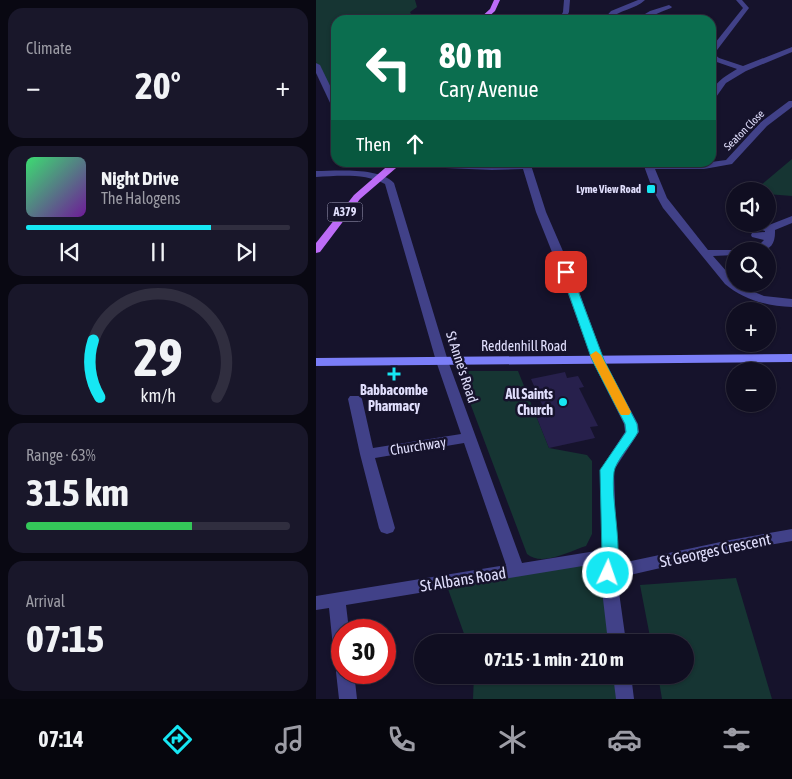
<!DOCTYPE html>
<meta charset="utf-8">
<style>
body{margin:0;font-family:"Asap Condensed",sans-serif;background:#19172a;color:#f1f3f6;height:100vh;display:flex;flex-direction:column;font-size:19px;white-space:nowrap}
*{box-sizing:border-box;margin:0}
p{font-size:16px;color:#9c9ca5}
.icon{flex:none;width:28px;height:28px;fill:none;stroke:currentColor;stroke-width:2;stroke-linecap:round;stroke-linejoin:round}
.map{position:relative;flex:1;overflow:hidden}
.drawer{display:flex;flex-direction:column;gap:8px;padding:8px;background:#090812;width:316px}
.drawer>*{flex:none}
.hud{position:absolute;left:15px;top:15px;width:385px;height:152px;border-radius:15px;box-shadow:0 1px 4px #0004,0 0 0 1px #302e3f;background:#0b6e4f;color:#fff;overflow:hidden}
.buttons{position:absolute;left:410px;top:182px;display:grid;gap:10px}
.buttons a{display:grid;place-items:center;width:50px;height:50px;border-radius:50%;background:#100e21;box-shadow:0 1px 4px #0004,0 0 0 1px #302e3f;font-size:25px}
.speed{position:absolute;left:15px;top:619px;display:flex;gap:10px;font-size:25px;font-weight:700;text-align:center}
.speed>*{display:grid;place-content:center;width:65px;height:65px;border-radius:50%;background:#100e21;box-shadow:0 1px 4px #0004,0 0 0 1px #302e3f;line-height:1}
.speed .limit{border:8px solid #d22;background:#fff;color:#111}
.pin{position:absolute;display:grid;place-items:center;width:42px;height:42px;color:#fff;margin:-21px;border-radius:10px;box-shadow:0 2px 8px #0006}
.me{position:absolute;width:55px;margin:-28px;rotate:3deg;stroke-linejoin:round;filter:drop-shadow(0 0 4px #0008)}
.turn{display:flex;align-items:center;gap:18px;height:105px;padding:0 25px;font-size:22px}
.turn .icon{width:65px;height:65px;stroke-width:2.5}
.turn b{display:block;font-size:35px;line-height:42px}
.then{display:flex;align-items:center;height:48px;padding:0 25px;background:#0003;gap:10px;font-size:19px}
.big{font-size:38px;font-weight:700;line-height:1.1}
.drawer .tile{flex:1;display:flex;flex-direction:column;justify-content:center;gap:8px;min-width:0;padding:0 18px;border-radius:15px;background:#19172a}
.drawer .dial{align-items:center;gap:0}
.dial svg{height:130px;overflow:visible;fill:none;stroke:#302e3f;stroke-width:7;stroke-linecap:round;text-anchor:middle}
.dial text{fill:#f1f3f6;stroke:none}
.song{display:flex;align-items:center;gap:15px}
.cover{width:60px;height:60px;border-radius:8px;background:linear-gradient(135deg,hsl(140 70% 55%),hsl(280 70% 35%))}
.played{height:5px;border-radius:2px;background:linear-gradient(90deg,#16e7f3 70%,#302e3f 70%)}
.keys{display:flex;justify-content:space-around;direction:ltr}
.heat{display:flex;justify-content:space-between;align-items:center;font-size:28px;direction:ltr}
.charge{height:8px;border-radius:4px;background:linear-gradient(90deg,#34c759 63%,#302e3f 0)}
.trip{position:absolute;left:98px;top:634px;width:280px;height:50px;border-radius:25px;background:#100e21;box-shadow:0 1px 4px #0004,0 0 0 1px #302e3f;font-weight:700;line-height:50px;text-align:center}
.tabs{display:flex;height:80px;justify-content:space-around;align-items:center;background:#06060d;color:#9c9ca5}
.tabs .icon{width:35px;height:35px}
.tabs .active{color:#16e7f3}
.tabs b{font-size:22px;color:#f1f3f6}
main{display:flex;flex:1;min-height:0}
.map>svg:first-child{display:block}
.green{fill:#163533}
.building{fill:#27204c}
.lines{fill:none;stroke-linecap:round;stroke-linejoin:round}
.street{fill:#414188;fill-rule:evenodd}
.secondary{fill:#7b7ef8;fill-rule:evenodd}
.primary{fill:#bd6cf7;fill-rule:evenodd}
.route{fill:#16e7f3;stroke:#0e969e}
.slow{fill:#f59e0b}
.poi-dot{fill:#16e7f3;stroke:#16132c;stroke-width:2}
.labels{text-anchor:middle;stroke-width:5;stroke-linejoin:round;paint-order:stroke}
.far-street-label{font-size:11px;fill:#e1dffd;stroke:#16132c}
.far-poi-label{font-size:11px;font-weight:bold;fill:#e1dffd;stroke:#16132c;text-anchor:end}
.shield{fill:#16132c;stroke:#a4a2be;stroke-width:1}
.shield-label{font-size:12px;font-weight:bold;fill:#e1dffd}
.street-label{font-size:14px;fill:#e1dffd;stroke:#16132c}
.poi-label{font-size:14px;font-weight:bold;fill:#e1dffd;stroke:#16132c}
.near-street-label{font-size:16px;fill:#e1dffd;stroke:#16132c}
</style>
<main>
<section class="drawer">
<div class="tile"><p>Climate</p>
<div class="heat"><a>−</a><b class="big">20°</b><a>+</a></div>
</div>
<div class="tile">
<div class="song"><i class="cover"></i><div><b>Night Drive</b><p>The Halogens</p></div></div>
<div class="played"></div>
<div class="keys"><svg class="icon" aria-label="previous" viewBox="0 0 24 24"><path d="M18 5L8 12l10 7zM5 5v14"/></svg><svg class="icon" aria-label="pause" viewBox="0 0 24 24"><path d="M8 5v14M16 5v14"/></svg><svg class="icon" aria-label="next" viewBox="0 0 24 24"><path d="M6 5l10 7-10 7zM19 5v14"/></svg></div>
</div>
<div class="tile dial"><svg viewBox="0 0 100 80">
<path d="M14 69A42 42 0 1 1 86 69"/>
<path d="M14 69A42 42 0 0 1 10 34" stroke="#16e7f3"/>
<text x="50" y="56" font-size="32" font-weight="700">29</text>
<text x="50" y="72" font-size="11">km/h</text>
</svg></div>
<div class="tile"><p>Range · 63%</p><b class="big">315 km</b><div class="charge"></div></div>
<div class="tile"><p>Arrival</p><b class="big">07:15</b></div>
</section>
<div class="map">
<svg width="476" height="699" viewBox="0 0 476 699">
<rect width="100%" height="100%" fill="#16132c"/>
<g class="green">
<path d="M0,0H99L101,7L94,12L98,20H20V89H9L0,62Z"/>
<path d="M476,159V196L451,194V191L439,190Z"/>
<path d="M142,371H202L233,448L271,455L276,461V534L270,546C254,551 226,567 211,554Z"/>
<path d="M287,560L286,575L295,642H151L132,589Z"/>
<path d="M420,578L456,699H346L342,675H369V642H335L324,585Z"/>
<path d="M158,675H299L303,699H157Z"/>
</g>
<path class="building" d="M249,372L251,378L262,376L268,387L263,388L282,426L274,427L279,438L233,448L221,418L231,416L215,379Z"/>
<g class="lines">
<g class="street">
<path d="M248,0H254L253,12L249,20H243L247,12Z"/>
<path d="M322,0H329C319,10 303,9 293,20H287L295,11Z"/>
<path d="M420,0H426L433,8L398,54L403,58L427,66L476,47V52L430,71L410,83L398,100H395C395,84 408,77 421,69L395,60V48L427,8Z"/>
<path d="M353,5L356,7L355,8C343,12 331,20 319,20L334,11Z"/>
<path d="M0,63L4,65L20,98V109L16,107L0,73Z"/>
<path d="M473,101H476V107L451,126L416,164L388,169H339L351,198L392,250H423L424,251H419V255L397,256L419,281V284L448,296L476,299V307C451,306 428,300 409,284L347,208L336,188L328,166V162L388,163L410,160L445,122Z"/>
<path d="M136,162L176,164L214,162L230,212L256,272L288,360L322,424L323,432L298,470L301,564L414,540L476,529V541L414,552L301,578L310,642H292L284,573L285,563L30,605L33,630H26V655L20,653L17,647L13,608L0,610V596L190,565L148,443L59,458L79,528L77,532L71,534L65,532L63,528L44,454L32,399L34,396H44L46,399L57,448L145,434L120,361L69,184C49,173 22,176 0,177V171C21,171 62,167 78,183L132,361L206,563L286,550L284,470L309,432L308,424L276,360L244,272L220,212L207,169L176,170L83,166L78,163Z"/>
<path d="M476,216V223L459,230C460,254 444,251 426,251L427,249L442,246L448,240L436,237L435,235L436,233L449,232V231L434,226L433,224L453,225Z"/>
<path d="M26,665V672H38L41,699H23L20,672L23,666Z"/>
<path d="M297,675H315L318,699H300Z"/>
</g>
<path class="secondary" d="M476,354V362L0,366V358Z"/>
<g class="primary">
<path d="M178,0H184L179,11L169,20H162L174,9Z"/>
<path d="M76,162H87L44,199L4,252L0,253V243L38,195Z"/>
</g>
</g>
<path class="route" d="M250,269L255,272L288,360L321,424L322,432C317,442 299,462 298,472C294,499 309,555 298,578L292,580L287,578L285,573L286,555L284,470L310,432L309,424L276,360L245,272Z"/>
<path class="slow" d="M280,351L285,355L315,412L313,415H305L303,412L274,355Z"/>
<g class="poi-dot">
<rect x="330" y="184" width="10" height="10" rx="2.5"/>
<path d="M75.5 366.5h5v5h5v5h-5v5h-5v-5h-5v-5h5z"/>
<circle cx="247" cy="402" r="5"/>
</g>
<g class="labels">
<g class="far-street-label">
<text transform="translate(428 130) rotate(-45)" y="4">Seaton Close</text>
</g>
<g class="far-poi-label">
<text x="325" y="193">Lyme View Road</text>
</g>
<rect class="shield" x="11.5" y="202.5" width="35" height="19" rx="4"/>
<g class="shield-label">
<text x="29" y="216">A379</text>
</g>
<g class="street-label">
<text x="208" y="351">Reddenhill Road</text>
<text transform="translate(146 367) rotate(72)" y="5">St Anne's Road</text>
<text transform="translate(102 446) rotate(-9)" y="5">Churchway</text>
</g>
<g class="poi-label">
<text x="78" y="395">Babbacombe<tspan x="78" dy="16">Pharmacy</tspan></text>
<text x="237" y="399" text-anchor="end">All Saints<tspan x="237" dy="16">Church</tspan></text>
</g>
<g class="near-street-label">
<text transform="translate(399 550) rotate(-12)" y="6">St Georges Crescent</text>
<text transform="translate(147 579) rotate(-9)" y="6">St Albans Road</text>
</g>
</g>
</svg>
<div class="buttons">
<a><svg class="icon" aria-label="sound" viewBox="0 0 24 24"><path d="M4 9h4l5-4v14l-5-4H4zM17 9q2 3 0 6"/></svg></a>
<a><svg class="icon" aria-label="search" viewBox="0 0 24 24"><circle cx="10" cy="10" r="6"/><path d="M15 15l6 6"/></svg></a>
<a>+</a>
<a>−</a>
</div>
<div class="speed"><div class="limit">30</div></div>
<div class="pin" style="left:250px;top:272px;background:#d93025"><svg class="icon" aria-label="arrive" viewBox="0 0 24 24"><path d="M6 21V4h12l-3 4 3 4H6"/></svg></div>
<svg class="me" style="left:292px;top:573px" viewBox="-20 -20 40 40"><circle r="17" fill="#16e7f3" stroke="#fff" stroke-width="3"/><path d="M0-11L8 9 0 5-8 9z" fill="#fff"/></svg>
<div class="trip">07:15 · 1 min · 210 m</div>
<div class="hud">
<div class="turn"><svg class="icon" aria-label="left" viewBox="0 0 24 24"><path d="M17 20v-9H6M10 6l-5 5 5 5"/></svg><div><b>80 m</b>Cary Avenue</div></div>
<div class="then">Then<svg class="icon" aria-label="ahead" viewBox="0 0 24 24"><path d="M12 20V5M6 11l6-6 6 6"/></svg></div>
</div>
</div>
</main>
<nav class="tabs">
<b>07:14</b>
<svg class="icon active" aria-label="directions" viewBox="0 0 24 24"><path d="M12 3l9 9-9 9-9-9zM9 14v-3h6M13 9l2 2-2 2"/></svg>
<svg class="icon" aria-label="music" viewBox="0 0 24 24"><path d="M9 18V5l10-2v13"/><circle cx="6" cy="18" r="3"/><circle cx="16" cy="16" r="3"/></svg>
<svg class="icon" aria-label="phone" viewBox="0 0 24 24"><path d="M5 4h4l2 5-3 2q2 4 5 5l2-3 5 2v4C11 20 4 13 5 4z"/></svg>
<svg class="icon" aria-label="climate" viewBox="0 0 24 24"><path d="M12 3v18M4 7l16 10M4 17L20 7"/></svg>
<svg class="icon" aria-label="car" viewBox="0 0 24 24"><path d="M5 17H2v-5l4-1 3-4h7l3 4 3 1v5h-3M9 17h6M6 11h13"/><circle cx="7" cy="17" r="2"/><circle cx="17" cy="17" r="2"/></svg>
<svg class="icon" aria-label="filters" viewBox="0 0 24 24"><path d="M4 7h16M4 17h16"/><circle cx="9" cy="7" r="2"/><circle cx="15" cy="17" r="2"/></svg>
</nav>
